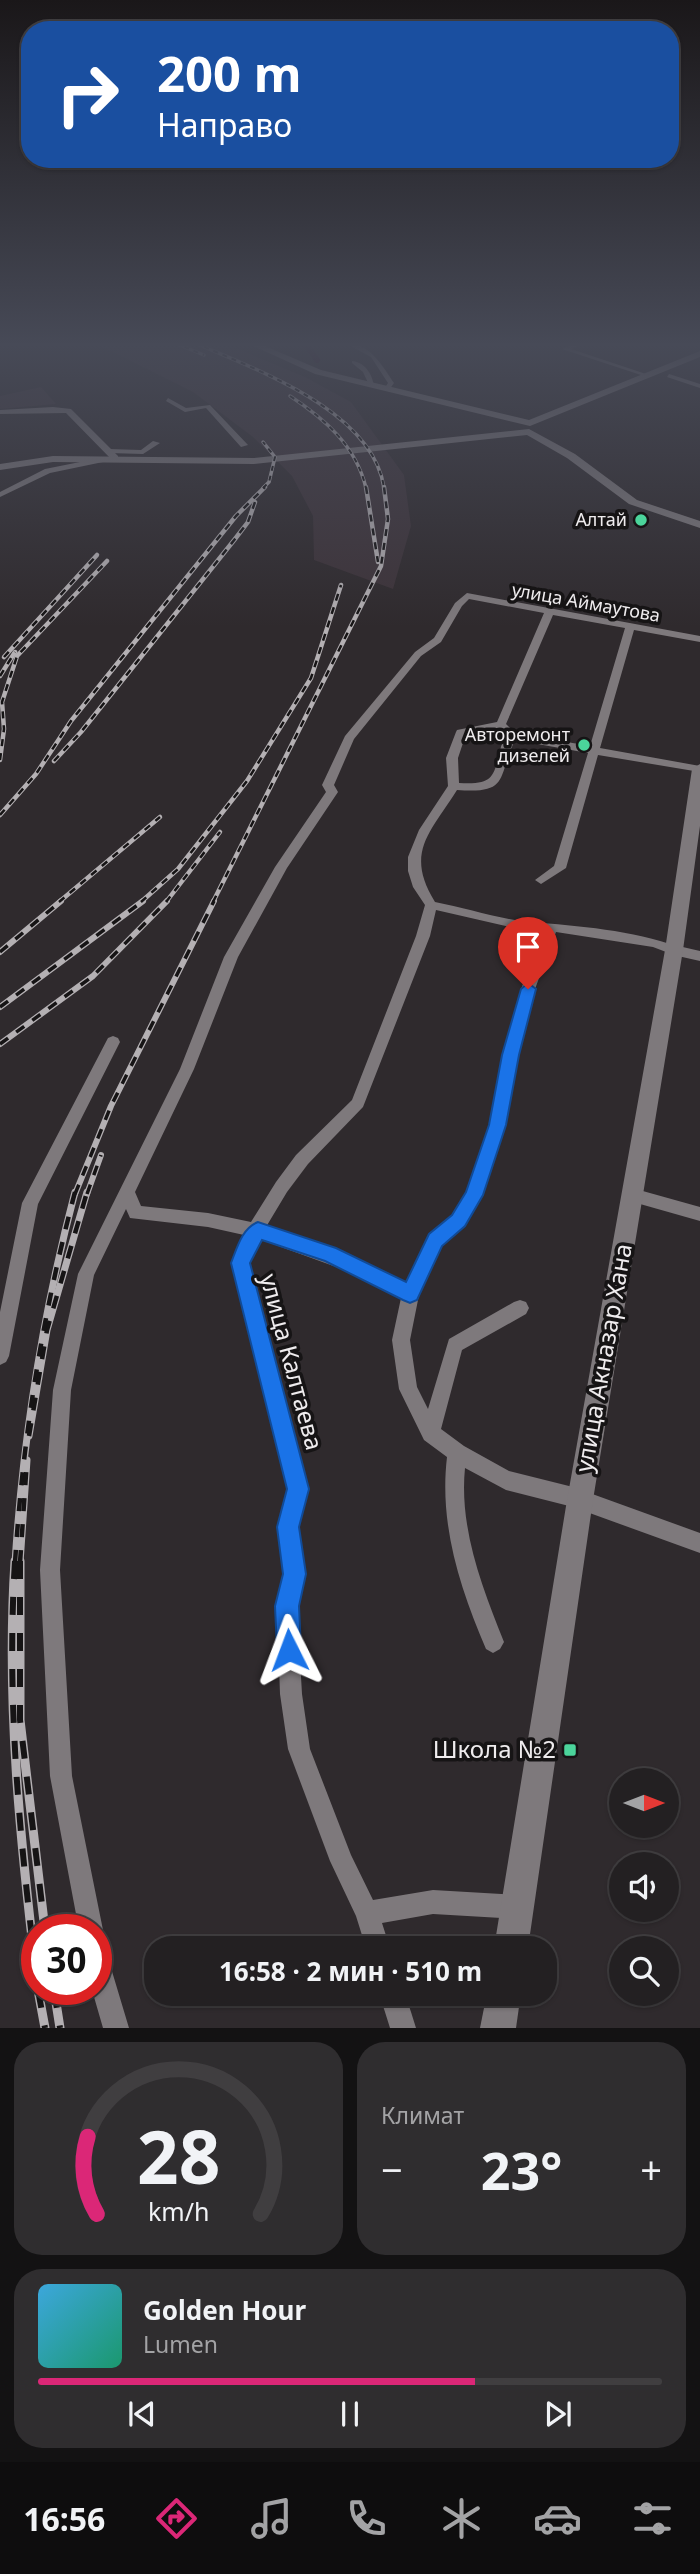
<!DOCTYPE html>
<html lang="ru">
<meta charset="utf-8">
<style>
body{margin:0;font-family:"Noto Sans",sans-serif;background:#2f2d2f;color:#f1f3f6;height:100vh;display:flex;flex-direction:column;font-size:26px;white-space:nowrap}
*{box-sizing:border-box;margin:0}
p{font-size:23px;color:#a3a3a5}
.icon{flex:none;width:38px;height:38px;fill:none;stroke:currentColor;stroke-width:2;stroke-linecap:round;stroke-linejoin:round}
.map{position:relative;height:2028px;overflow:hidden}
.details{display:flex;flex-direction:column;gap:14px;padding:14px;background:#131213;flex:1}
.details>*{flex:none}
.hud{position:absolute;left:21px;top:21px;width:658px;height:147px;border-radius:28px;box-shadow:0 2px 5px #0004,0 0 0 2px #403e40;background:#1a4fa0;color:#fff;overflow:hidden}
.needle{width:46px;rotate:90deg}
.tools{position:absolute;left:609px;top:1768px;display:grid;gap:14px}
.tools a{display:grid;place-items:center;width:70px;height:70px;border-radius:50%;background:#232022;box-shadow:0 2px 5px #0004,0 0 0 2px #403e40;font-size:35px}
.speed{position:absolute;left:21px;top:1914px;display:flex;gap:14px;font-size:35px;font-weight:700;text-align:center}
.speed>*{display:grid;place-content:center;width:91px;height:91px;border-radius:50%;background:#232022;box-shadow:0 2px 5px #0004,0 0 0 2px #403e40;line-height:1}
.speed .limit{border:10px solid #d22;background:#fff;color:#111}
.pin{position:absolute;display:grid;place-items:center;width:60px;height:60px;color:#fff;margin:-72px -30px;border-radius:50% 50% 50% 0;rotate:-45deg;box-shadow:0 0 7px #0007}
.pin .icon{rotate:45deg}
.me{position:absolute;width:77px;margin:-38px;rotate:357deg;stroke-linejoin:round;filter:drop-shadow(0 0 5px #0008)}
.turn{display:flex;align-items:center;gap:24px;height:147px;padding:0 21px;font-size:32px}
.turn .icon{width:91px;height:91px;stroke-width:2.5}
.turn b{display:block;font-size:49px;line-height:60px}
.big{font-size:52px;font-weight:700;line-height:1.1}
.details .tile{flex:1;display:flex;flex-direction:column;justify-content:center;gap:10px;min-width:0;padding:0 24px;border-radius:28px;background:#2f2d2f}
.details .dial{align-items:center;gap:0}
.dial svg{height:182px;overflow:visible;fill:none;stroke:#403e40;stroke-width:7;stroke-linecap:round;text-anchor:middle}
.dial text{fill:#f1f3f6;stroke:none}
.song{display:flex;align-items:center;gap:21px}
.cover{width:84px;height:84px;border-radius:10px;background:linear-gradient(135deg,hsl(200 70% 55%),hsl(160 70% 35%))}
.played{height:7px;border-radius:4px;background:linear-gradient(90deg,#db2777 70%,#403e40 70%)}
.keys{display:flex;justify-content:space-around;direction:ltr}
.heat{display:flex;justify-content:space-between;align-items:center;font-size:38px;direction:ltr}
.details .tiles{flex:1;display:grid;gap:14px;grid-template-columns:1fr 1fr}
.tile:last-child{grid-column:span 2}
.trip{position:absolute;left:144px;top:1936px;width:413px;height:70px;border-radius:28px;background:#232022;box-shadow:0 2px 5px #0004,0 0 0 2px #403e40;font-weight:700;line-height:70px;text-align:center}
.tab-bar{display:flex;height:112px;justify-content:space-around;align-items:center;background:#0e0d0e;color:#a3a3a5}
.tab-bar .icon{width:49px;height:49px}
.tab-bar .current{color:#db2777}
.tab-bar b{font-size:32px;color:#f1f3f6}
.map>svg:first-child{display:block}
.built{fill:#3d3339}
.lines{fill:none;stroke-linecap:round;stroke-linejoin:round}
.canal{stroke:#2c0420;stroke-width:6}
.minor{fill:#7e797c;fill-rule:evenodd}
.tertiary{fill:#7e797c;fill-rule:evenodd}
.secondary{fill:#7e797c;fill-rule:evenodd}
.rail-far4-casing{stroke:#b4b0b3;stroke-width:3.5}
.rail-far3-casing{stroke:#b4b0b3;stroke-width:4.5}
.rail-far2-casing{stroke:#b4b0b3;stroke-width:6}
.rail-far1-casing{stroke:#b4b0b3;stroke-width:7}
.rail-casing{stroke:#b4b0b3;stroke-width:9}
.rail-far4{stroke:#161415;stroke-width:2;stroke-dasharray:5;stroke-linecap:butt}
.rail-far3{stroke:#161415;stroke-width:2.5;stroke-dasharray:7;stroke-linecap:butt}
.rail-far2{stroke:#161415;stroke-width:3.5;stroke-dasharray:10;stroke-linecap:butt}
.rail-far1{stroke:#161415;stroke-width:4.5;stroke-dasharray:13;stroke-linecap:butt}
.rail{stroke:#161415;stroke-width:6;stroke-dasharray:18;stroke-linecap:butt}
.route{fill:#1a73e8;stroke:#114b97;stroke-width:2}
.poi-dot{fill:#4bd49b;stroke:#161415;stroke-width:2.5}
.labels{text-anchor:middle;stroke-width:7;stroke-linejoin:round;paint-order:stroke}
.far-poi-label{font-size:18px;fill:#efecee;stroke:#161415;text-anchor:end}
.far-street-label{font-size:18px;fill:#efecee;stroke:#161415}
.near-street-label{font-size:24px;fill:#efecee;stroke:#161415}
.near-poi-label{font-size:24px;fill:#efecee;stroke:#161415;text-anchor:end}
</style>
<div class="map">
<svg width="700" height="2028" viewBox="0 0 700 2028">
<rect width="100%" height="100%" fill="#2f2a2d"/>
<g class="built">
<path d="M95,343H240L231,346L305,377L351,402L404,475L411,526L393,589L314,560L313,516L292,476L253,437L193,392Z"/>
<path d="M41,387L56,404L0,409V396Z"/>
</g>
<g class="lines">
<path class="canal" d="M305,343L317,360"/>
<g class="minor">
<path d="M345,343C369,342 382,365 394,383L389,390L384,389L388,383L371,357Z"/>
<path d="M576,343H584L571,349L649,375L644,376L562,349Z"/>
<path d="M352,361C365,362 373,375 374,387H370L363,372L352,363Z"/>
<path d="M669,374L700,384V388L667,377Z"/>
<path d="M168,398L186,408L210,405L248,445L241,447L206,408L185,412L166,401Z"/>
<path d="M153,441L160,443L143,454L109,453L105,451L109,449L141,450Z"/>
<path d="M100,458H103V462L50,473L0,497V492L45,469Z"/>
<path d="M467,593L700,636V642L634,630L600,748L700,766V772L598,755L566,868L541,884L535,880L554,866L588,753L515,740C497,778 510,794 457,790C431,832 404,852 435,902C466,908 499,919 530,922C579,926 632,930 679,947L681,950L674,955L653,947L556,932L535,989L517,1055L505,1125L482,1195L464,1226L442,1245L419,1295L410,1340L417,1387L428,1409L449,1339L514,1302L520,1300L526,1302L529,1308L526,1314L462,1350L441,1429L464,1446L509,1471L573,1487L700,1533V1553L573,1507L506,1490L465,1468C459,1528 482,1587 504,1642L500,1649L493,1653L486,1649C460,1588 439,1525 447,1457L424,1440L399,1389L392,1340L401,1298L339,1268L259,1239L248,1263L308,1489L298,1527L305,1574L297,1607L302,1694L310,1749L351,1855L373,1900L433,1890L518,1895L527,1898L530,1907L527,1916L518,1919L433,1914L382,1923L390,1948H366L356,1916L330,1861L288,1749L280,1694L277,1607L285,1574L278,1527L288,1489L232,1263L244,1235L208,1227L130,1218L126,1209L94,1275L71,1390L60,1570L72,1776L103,1930L100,1939L96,1940V1930H79L50,1776L40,1570L53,1390L78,1274L180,1069L224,957L275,867L326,792L322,785L345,736L415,652L434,638L455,603ZM469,599L544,613L497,722L457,730L456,732L446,758L448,786L419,830L408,857V871L413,887L425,905L416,936L352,1100L296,1155L276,1182L251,1222L208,1213L141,1206L135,1192L194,1069L238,957L287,868L338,792L334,785L354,739L421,656L441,642L462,606ZM553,615L625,628L590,746L515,733L506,724ZM498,728L505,736C491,769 503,786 459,783L458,758L466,734ZM436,910L528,931H544L521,989L503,1055L489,1125L467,1193L452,1216L430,1235L406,1284L351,1258L266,1227L287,1192L308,1164L363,1107L430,936Z"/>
<path d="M113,1036L118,1038L120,1042L38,1204L9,1356L6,1362L0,1365V1312L22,1203L108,1038Z"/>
<path d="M632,1188L700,1207V1221L626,1200L624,1195L626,1190Z"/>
<path d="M96,1946L105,1949L108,1958L129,2028H103L92,1990H96Z"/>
<path d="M379,1993H405L416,2028H390Z"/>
</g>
<g class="tertiary">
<path d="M53,407L71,409L118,456V460H112L66,413L0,414V410Z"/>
<path d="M674,945L700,951V961L669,954L667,950L669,946Z"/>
</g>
<g class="secondary">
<path d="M247,343H258L321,370L529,420L700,351V357L530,426L315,374Z"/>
<path d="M529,429L575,454L637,500L700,521V528L629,504L567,458L527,435L254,464L53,462L0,470V464L53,456L254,458Z"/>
<path d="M700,764V826L683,950L593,1500L528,1948H494L567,1500L665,950L692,769Z"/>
<path d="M487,1993H521L516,2028H480Z"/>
</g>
<defs>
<g id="rail-far4">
<path d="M175,343L204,355"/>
<path d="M195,343C257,370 373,411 384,488"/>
<path d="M290,396C325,419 356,446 366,488"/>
<path d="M263,488L269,482L275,457L263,442"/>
</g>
<g id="rail-far3">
<path d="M366,487L378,562"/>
<path d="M4,657L97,555"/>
<path d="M0,676L15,652"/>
<path d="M0,760L4,729L2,702L17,656L107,561"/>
<path d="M54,761L81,732L235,539L248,522L255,502"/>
<path d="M0,815L36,774L71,721L236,516L265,487"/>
<path d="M59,902L160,817"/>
<path d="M141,902L178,869L247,781L311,678L341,585"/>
<path d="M166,902L220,832"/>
<path d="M213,902L381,566L388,519L384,487"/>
</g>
<g id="rail-far2">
<path d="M0,952L61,901"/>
<path d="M0,1007L143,901"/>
<path d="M0,1044L93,976L167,901"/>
<path d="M75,1194L111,1106L214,901"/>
<path d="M87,1194L101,1155"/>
</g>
<g id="rail-far1">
<path d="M29,1436L47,1330L87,1192"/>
<path d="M15,1563C23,1435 42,1317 75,1192"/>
<path d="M20,1563L27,1460"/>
</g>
<g id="rail">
<path d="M15,1561C6,1701 20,1841 37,1980"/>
<path d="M20,1561V1720L45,1930"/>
<path d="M38,1990L45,2028"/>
<path d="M54,1990L60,2028"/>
</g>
</defs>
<use href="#rail-far4" class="rail-far4-casing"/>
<use href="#rail-far3" class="rail-far3-casing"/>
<use href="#rail-far2" class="rail-far2-casing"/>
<use href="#rail-far1" class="rail-far1-casing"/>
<use href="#rail" class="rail-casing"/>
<use href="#rail-far4" class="rail-far4"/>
<use href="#rail-far3" class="rail-far3"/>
<use href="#rail-far2" class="rail-far2"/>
<use href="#rail-far1" class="rail-far1"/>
<use href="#rail" class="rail"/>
</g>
<linearGradient id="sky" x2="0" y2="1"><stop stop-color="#1a1719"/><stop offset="0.55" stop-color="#474a57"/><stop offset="1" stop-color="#474a57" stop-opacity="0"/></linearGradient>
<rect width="700" height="627" fill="url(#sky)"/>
<path class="route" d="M528,983L536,989L519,1055L506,1125L483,1195L465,1226L442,1246L417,1300L410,1303L403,1300L325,1261L262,1240L250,1263L309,1489L299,1527L306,1574L299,1606L301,1650L298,1659L289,1662L281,1659L277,1650L275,1606L283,1574L277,1527L287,1489L231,1263C237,1248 242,1228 258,1222L336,1248L406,1282L429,1234L452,1215L466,1192L489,1125L502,1055L521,989Z"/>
<g class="poi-dot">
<circle cx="641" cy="520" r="7"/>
<circle cx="584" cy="745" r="7"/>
<rect x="563" y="1743" width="14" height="14" rx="3.5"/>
</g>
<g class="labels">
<g class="far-poi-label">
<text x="627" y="526">Алтай</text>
<text x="570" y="741">Авторемонт<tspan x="570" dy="21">дизелей</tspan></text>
</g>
<g class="far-street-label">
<text transform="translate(586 603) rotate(10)" y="6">улица Аймаутова</text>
</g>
<g class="near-street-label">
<text transform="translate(604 1358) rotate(-80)" y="8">улица Акназар Хана</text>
<text transform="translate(291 1362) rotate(75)" y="8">улица Калтаева</text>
</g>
<g class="near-poi-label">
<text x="556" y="1758">Школа №2</text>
</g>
</g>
</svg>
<div class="tools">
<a><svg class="needle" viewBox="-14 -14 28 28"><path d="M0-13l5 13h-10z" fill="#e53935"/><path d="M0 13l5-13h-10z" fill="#a3a3a5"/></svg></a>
<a><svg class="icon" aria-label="sound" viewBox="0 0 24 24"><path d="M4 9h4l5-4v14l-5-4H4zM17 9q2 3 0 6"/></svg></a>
<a><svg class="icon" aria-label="search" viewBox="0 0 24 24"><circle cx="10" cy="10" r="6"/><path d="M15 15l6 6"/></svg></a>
</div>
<div class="speed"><div class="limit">30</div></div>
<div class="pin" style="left:528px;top:989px;background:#d93025"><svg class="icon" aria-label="arrive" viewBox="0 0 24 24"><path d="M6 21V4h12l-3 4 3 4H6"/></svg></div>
<svg class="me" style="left:289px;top:1650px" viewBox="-20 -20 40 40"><path d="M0-17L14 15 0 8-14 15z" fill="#1a73e8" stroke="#fff" stroke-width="4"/></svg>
<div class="trip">16:58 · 2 мин · 510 m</div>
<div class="hud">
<div class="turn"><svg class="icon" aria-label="right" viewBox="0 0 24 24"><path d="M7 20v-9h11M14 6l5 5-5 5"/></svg><div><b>200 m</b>Направо</div></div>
</div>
</div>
<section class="details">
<div class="tiles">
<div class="tile dial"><svg viewBox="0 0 100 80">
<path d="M14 69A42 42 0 1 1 86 69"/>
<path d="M14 69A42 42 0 0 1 10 35" stroke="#db2777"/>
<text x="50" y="56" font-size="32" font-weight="700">28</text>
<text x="50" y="72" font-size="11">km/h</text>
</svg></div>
<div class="tile"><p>Климат</p>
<div class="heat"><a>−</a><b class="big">23°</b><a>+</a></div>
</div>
<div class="tile">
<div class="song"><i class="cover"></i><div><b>Golden Hour</b><p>Lumen</p></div></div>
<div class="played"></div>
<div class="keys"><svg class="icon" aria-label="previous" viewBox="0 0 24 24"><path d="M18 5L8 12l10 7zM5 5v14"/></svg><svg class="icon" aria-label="pause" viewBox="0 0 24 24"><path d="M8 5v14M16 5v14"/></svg><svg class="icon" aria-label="next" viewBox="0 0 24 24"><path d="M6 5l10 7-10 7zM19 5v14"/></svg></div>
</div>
</div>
</section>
<nav class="tab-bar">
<b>16:56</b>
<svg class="icon current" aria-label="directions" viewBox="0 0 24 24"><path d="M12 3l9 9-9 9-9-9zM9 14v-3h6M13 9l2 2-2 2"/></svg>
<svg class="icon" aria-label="music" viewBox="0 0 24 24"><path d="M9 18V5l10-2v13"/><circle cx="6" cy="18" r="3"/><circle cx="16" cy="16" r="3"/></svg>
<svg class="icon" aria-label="phone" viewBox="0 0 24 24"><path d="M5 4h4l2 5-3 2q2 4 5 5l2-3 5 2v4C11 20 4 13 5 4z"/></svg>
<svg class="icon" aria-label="climate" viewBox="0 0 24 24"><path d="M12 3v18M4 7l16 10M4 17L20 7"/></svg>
<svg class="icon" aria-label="car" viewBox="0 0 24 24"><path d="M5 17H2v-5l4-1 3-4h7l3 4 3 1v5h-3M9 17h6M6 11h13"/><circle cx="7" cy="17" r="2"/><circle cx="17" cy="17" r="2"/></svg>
<svg class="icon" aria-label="filters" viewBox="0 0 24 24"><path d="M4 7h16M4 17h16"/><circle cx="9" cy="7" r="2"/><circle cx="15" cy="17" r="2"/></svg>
</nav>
